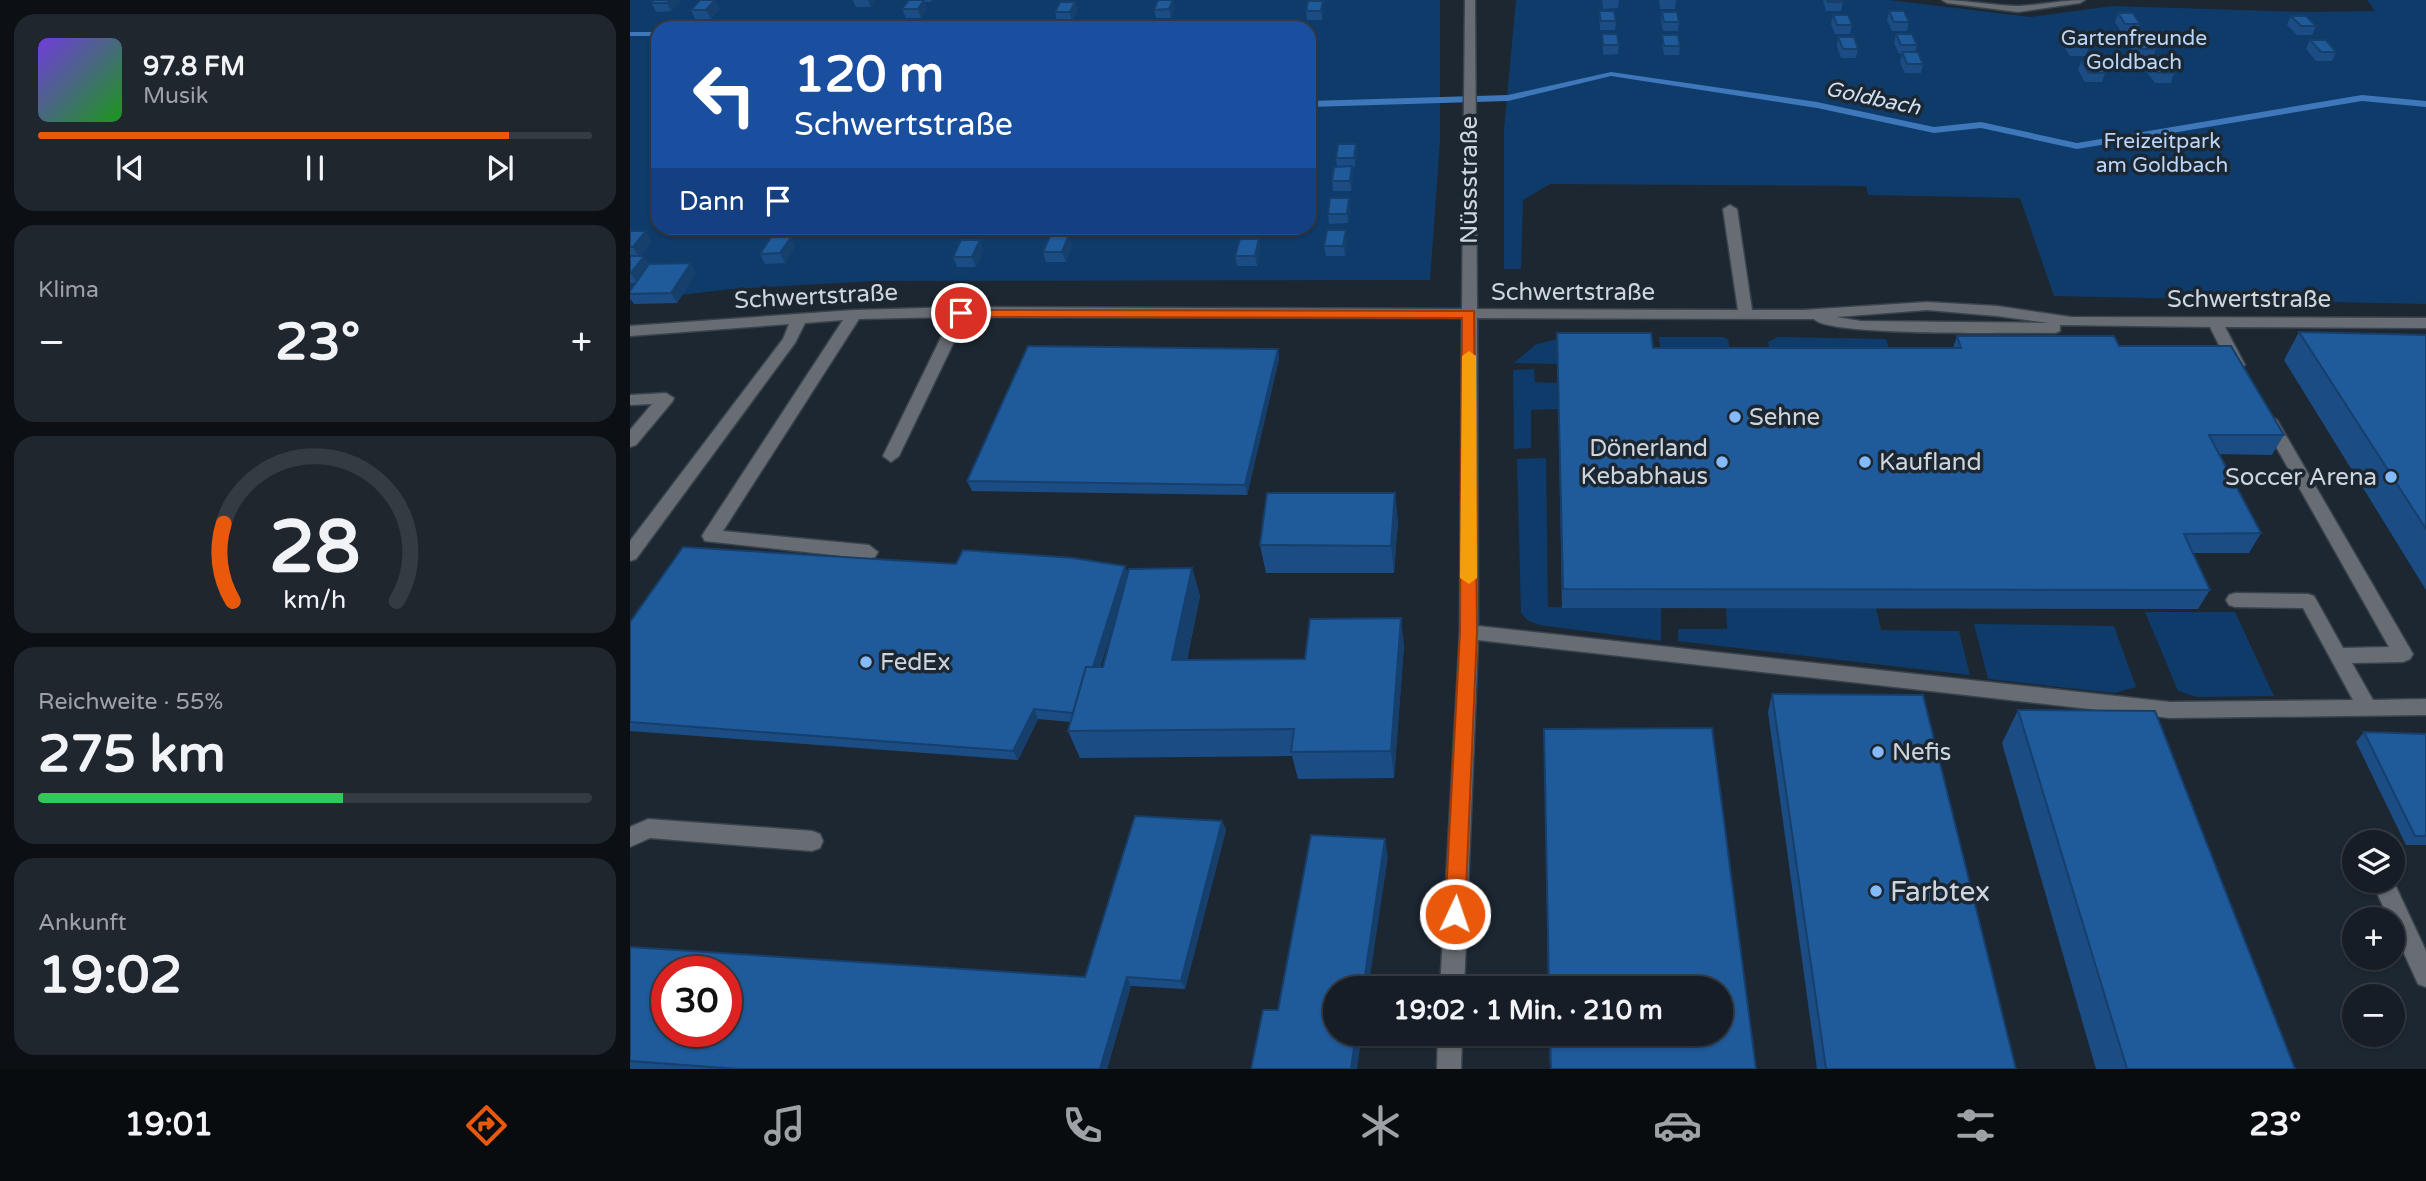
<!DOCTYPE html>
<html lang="de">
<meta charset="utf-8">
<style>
body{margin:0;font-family:"Varela Round",sans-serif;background:#1f262e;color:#f1f3f6;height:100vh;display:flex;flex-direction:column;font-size:26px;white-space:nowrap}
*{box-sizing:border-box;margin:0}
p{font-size:23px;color:#9ea2a7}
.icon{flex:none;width:38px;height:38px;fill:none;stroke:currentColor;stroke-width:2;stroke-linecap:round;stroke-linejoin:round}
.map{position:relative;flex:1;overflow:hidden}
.side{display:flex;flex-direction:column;gap:14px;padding:14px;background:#0c1015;width:630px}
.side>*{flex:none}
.hud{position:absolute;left:21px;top:21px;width:665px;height:214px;border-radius:21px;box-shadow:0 2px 5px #0004,0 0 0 2px #353b43;background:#1a4fa0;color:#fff;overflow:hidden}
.controls{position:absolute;left:1712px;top:830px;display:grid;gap:14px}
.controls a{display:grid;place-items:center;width:63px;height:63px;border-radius:50%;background:#161d26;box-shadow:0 2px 5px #0004,0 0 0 2px #353b43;font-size:35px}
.speed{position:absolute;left:21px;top:956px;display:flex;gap:14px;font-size:35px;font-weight:700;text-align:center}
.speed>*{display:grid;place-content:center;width:91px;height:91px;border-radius:50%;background:#161d26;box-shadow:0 2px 5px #0004,0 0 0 2px #353b43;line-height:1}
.speed .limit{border:10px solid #d22;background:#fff;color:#111}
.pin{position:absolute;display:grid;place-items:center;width:60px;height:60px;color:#fff;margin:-30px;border:4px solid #fff;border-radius:50%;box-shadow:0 2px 7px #0007}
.me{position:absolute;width:77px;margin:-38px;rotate:3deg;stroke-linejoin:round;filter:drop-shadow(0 0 5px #0008)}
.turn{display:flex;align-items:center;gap:24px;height:147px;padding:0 28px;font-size:32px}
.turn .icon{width:91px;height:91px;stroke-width:2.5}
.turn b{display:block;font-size:49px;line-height:60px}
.then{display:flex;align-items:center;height:66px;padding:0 28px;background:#0003;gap:14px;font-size:26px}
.big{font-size:52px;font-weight:800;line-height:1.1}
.side .tile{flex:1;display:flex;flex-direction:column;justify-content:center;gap:10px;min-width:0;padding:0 24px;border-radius:21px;background:#1f262e}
.side .dial{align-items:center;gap:0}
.dial svg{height:182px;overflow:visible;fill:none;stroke:#353b43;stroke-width:7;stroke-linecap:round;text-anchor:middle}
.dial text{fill:#f1f3f6;stroke:none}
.song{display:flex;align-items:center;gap:21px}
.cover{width:84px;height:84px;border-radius:10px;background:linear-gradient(135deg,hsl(260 70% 55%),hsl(120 70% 35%))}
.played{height:7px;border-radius:4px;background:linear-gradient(90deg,#ea580c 85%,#353b43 85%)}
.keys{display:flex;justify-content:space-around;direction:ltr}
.heat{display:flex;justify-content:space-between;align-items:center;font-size:38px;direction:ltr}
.charge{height:10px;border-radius:5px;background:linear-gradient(90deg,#34c759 55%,#353b43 0)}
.trip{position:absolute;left:693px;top:976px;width:410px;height:70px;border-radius:35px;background:#161d26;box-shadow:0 2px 5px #0004,0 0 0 2px #353b43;font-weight:800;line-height:70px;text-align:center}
.tabs{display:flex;height:112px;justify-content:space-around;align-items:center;background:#090c0f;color:#9ea2a7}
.tabs .icon{width:49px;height:49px}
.tabs .active{color:#ea580c}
.tabs b{font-size:32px;color:#f1f3f6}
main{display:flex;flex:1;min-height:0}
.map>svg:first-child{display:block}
.green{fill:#0e3b6a;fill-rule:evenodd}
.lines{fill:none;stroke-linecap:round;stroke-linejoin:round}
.stream{fill:#3e78ba;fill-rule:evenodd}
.minor-casing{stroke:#39434d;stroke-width:3}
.minor{fill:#686d73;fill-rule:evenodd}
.wall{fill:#1b4d84;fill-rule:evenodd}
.shaded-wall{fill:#163f6c}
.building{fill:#1f5a9a;stroke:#163f6c;stroke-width:2;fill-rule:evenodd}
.route{fill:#ea580c;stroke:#983908;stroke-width:2}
.slow{fill:#f59e0b}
.poi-dot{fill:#85bbfb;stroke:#1d2732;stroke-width:2.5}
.labels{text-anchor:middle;stroke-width:7;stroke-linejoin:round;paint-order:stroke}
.far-park-label{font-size:21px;fill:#b8d6fa;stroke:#1d2732}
.far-water-label{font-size:21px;font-style:italic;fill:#d0e0f2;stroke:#1d2732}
.street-label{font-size:24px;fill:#ced5dc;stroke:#1d2732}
.poi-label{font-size:24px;fill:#ced5dc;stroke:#1d2732;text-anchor:start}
.near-poi-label{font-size:28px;fill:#ced5dc;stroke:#1d2732;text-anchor:start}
</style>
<main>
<section class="side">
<div class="tile">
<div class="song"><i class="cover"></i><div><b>97.8 FM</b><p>Musik</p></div></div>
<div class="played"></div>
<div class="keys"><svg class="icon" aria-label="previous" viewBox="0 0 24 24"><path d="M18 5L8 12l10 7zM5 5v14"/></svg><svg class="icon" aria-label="pause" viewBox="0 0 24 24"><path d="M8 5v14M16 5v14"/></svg><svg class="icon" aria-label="next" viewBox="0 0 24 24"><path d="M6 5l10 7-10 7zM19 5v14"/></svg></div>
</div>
<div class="tile"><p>Klima</p>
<div class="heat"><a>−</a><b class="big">23°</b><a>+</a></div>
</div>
<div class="tile dial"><svg viewBox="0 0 100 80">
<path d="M14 69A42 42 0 1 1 86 69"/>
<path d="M14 69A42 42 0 0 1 10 35" stroke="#ea580c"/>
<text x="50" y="56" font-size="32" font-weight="700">28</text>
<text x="50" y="72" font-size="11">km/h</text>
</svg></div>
<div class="tile"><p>Reichweite · 55%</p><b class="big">275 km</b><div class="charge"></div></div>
<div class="tile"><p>Ankunft</p><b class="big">19:02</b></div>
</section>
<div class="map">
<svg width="1796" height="1069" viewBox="0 0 1796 1069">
<rect width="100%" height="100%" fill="#1d2732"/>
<g class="green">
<path d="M0,0H810V142L800,280L245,281L101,289L0,301ZM28,28H679V228H28Z"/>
<path d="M886,0H1259L1401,17L1482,6L1675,12L1745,11L1737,0H1796V304L1424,296L1390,198L1238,195L1236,186L920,184L893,200L891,269H874V129Z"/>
<path d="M1029,337H1093L1098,339L1101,354H1031Z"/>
<path d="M1148,337L1256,339L1261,355L1144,367L1138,342Z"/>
<path d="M930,338L927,364L884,363L905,345Z"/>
<path d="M904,369L905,382L927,383L928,409L901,410V448L884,449L883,370Z"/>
<path d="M916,458L918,607L1031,608V641L909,625L897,620L891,613L887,459Z"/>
<path d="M1096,608H1246L1251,630L1329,631L1340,675L1048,641V629H1097Z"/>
<path d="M1515,612H1605L1644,696L1567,697L1548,691Z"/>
<path d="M1344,624L1484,626L1506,687L1484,693L1358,679Z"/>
</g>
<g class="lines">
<g class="stream">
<rect x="0" y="32" width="28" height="4"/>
<path d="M981,72L1187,102L1304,127L1351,122L1447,143L1732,95L1796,101V107L1732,101L1447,149L1351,128L1304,133L1187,108L981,76L878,101L679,107V101L878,95Z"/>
</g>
<defs>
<g id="minor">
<path d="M835,0H845L847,309L1108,310L1093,209L1100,205L1107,209L1122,310H1173L1297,302L1367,306L1441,317L1796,318V328L1595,327L1615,365L1607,370L1599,365L1580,327L1430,325V331L1425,333C1390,332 1199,337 1184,319L847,318L848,626L1540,702L1723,700L1673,608L1605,607L1599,605L1596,600L1599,595L1605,593L1678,594L1684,596L1713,648L1759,647L1631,420L1639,415L1647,420L1783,654L1780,659L1773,662L1722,663L1743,700L1796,699V715L1540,718L848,640L834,989H810L830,632L832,318L336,317L269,456L261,462L253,456L321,317L229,319L93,531L239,545L248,552L245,557L239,559L75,541L72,536L75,531L213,320L175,323L165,343L6,559L0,561V541L153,339L159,324L0,336V326L224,310L331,307L832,309ZM1297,310L1367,316L1419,323L1231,321L1206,317Z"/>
<path d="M1312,0C1337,0 1364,6 1389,6C1411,5 1433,0 1455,0L1450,3L1388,12L1317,3Z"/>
<path d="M36,393L44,398L42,402L6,445L0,447V430L22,404L0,405V395Z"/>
<path d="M18,819L182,831L190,834L193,841L190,848L182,851L20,838L0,847V827Z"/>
<path d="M1762,878L1796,951V987L1788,984L1762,927V919H1759L1741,880Z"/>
<path d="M808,1034H832L831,1069H807Z"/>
</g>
</defs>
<use href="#minor" class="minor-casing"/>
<use href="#minor" class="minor"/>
</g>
<g class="wall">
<path d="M223,0H245L241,7H226Z"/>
<path d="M279,0H302L301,2H295L297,8L291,18H276L272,9Z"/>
<path d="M972,0H989L988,8L973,9Z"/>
<path d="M1029,0H1046L1045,9H1030Z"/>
<path d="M1193,0H1212L1213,2L1211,11H1196Z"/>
<path d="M51,1L41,11L26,12L22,3Z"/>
<path d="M445,2L447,11L442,21H427L425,12Z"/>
<path d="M545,8L541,18H526L524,10Z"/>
<path d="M90,9L81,19H65L61,10Z"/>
<path d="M694,10L692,20H677L676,11Z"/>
<path d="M969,11L986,21L985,30H970Z"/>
<path d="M1259,11L1279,22L1277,31H1262L1257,20Z"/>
<path d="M1032,12L1049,22L1048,31H1033L1031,21Z"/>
<path d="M1488,13L1510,24L1507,33H1492L1485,22Z"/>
<path d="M1203,15L1222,25L1220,34H1205L1201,24Z"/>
<path d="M1661,16L1686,26L1682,35H1667L1657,25Z"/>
<path d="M972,34L989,45L988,54L973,55Z"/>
<path d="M1266,34L1287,45L1285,52L1293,64L1291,73H1275L1270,62L1272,54H1269L1264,43Z"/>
<path d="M1032,35L1050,46L1049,55H1034L1032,44Z"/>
<path d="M1436,36L1459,46L1456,56H1440L1433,45Z"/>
<path d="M1208,37L1228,49L1226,58H1211L1207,47Z"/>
<path d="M1503,38L1526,49L1523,58H1508L1499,47Z"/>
<path d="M1680,40L1706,52L1702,61H1686L1676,49Z"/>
<path d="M679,45L685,54L683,66H679Z"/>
<path d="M1451,61L1475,73L1472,82H1455L1448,70Z"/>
<path d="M1520,62L1544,73L1541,83H1525L1516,71Z"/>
<path d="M727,153L725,167H722L723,176L721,191H703L702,181L707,167L706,158Z"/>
<path d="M720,208L718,223L699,224L698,214Z"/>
<path d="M151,228H178L174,234H155Z"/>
<path d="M321,228H346L343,235H324Z"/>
<path d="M425,228H446L445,231H426Z"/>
<path d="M597,228H617V231H598Z"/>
<path d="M0,231L22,241L10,256L19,264L66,273L47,303L4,304L0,298V291L6,283H0Z"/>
<path d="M161,237L165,247L155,263L135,264L130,254Z"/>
<path d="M629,239L630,248L627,266H607L605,256Z"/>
<path d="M717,240L715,256H696L694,246Z"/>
<path d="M442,245L436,262H416L413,252Z"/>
<path d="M354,250L346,267H327L323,257Z"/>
<path d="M1669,332L1796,335V590L1654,360Z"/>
<path d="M927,333L1023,348H1323L1327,336L1489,346L1654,435L1642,455L1589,454L1631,533L1619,553H1563L1580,590L1568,609L932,608Z"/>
<path d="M648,349L649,359L617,495L342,491L337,481Z"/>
<path d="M768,521L764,573H636L630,545Z"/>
<path d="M326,564L495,566L498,573L562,568L570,596L557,660L675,659L774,645L764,778L668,779L662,756L450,758L438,731L441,722L408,719L388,760L0,731V622ZM489,607L473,667H470Z"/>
<path d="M1142,694L1386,1069H1187L1138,712Z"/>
<path d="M1388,710L1665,1069H1466L1372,743Z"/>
<path d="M1082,728L1126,1069H920L919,1034H1090V989H918L914,729Z"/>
<path d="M1734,732L1796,734V845H1776L1726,742Z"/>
<path d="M592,821L596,830L555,989L501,986L477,1069H0V947L455,977Z"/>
</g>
<g class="shaded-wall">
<path d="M39,0H51V1L41,11L37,3Z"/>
<path d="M85,0L90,9L81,19L76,10Z"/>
<path d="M238,0H245L241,7Z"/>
<path d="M294,0L297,8L291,18L288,9Z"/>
<path d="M543,0L545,8L541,18L539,9Z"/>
<path d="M693,1L694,10L692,20L691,11Z"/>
<path d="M445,2L447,11L442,21L440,12Z"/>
<path d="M684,45L685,54L683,66L682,57Z"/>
<path d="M726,144L727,153L725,167L724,158Z"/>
<path d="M722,166L723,176L721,191L720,181Z"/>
<path d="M719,198L720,208L718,223L717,214Z"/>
<path d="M170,228H178L174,234Z"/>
<path d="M340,228H346L343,235Z"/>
<path d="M716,230L717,240L715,256L713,246Z"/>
<path d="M16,231L22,241L9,257L3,247Z"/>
<path d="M439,235L442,245L436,262L432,252Z"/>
<path d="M161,237L165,247L155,263L150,253Z"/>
<path d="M629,239L630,248L627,266L625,256Z"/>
<path d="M350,240L354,250L346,267L342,257Z"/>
<path d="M14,256L20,266L7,283L1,273Z"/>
<path d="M61,263L66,273L47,303L41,293Z"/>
<path d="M648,349L649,359L617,495L615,485Z"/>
<path d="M765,493L768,521L764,573L761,546Z"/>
<path d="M495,566L499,576L453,723L448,714Z"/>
<path d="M562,568L570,596L551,687L542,660Z"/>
<path d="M771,618L774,645L764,778L761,751Z"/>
<path d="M404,709L408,719L388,760L383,751Z"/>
<path d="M592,821L596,830L555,989L551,981Z"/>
<path d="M755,839L758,857L738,989H733Z"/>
<path d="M497,977L501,986L477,1069H470Z"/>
<path d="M726,1034H732L727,1069H721Z"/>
</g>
<g class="building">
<path d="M24,0H39L37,3H22Z"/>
<path d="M70,0H85L76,10H61Z"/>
<path d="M279,0H294L288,9H272Z"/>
<path d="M528,0H543L539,9L524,10Z"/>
<path d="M1197,0H1212L1213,2H1198Z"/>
<path d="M678,1H693L691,11H676Z"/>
<path d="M430,2H445L440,12H425Z"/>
<path d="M969,11H984L986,21H971Z"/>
<path d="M1259,11H1274L1279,22H1264Z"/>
<path d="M1032,12H1047L1049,22H1034Z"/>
<path d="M1488,13H1503L1510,24H1495Z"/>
<path d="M1203,15H1218L1222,25H1207Z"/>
<path d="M1661,16H1676L1686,26H1671Z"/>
<path d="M658,23H674L673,28H657Z"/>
<path d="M518,24H533L532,28H516Z"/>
<path d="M972,34H987L989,45H973Z"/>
<path d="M1266,34H1282L1287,45H1271Z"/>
<path d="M1032,35H1048L1050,46H1034Z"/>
<path d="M1452,35L1459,46L1443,47L1436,36Z"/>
<path d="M1208,37H1224L1228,49H1213Z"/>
<path d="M1503,38H1518L1526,49H1511Z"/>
<path d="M1680,40H1696L1706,52H1691Z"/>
<path d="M679,45H684L682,57H679Z"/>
<path d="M1272,52H1288L1293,64H1277Z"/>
<path d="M1451,61H1467L1475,73H1459Z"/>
<path d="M1536,61L1544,73H1528L1520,62Z"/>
<path d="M708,144H726L724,158H706Z"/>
<path d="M722,166L720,181H702L704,167Z"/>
<path d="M700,198H719L717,214H698Z"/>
<path d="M697,230H716L713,246H694Z"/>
<path d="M0,231H16L3,247H0Z"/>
<path d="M439,235L432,252H413L420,236Z"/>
<path d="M141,237H161L150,253L130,254Z"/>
<path d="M610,239H629L625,256H605Z"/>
<path d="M331,240H350L342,257H323Z"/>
<path d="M0,256H14L1,273H0Z"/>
<path d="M61,263L41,293L0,294V291L19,264Z"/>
<path d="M1669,332L1796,335V529Z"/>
<path d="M927,333H1021L1023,348H1331L1327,336H1484L1489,346H1601L1654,435H1579L1631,533L1554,534L1580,590L933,589Z"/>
<path d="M398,346L648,349L615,485L337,481Z"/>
<path d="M637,493H765L761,546L630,545Z"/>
<path d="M53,547L326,564L333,550L443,558L495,566L463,667H456L443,713L404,709L383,751L0,722V622Z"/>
<path d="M562,568L542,660L675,659L680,619L771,618L761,751L661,752L664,729L438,731L456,667H473L499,569Z"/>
<path d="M1142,694L1293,695L1386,1069H1196Z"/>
<path d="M1388,710L1525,711L1665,1069H1497Z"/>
<path d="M1082,728L1126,1069H921L920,1034H1090V989H919L914,729Z"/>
<path d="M1734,732L1796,734V836H1785Z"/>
<path d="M505,816L592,821L551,981L497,977L470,1069H108L0,1061V947L455,977ZM37,971H96V1031H37Z"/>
<path d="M681,835L755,839L733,989H705V1034H726L721,1069H621L633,1010H648Z"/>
</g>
<path class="route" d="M327,310L844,311L847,632L835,914L832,921L825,924L818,921L815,914L830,632L832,318L331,317L327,315Z"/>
<path class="slow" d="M839,351L846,356L847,578L839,584L830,578L832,356Z"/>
<g class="poi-dot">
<circle cx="1105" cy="417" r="7"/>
<circle cx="1092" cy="462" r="7"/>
<circle cx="1235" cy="462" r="7"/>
<circle cx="1761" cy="477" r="7"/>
<circle cx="236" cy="662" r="7"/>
<circle cx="1248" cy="752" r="7"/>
<circle cx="1246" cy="891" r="7"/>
</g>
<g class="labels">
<g class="far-park-label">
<text x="1504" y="45">Gartenfreunde<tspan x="1504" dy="24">Goldbach</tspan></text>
<text x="1532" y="148">Freizeitpark<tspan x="1532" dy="24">am Goldbach</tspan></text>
</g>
<g class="far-water-label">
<text transform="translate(1243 98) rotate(12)" y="7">Goldbach</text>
</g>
<g class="street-label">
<text transform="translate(839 180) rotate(-90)" y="8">Nüssstraße</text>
<text x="943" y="300">Schwertstraße</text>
<text transform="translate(186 296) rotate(-3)" y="8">Schwertstraße</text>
<text x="1619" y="307">Schwertstraße</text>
</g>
<g class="poi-label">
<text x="1119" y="425">Sehne</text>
<text x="1078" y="456" text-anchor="end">Dönerland<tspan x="1078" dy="28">Kebabhaus</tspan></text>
<text x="1249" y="470">Kaufland</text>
<text x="1747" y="485" text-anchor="end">Soccer Arena</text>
<text x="250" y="670">FedEx</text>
<text x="1262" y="760">Nefis</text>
</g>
<g class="near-poi-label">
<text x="1260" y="901">Farbtex</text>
</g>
</g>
</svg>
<div class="controls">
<a><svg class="icon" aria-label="layers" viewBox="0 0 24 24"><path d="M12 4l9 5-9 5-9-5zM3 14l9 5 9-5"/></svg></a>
<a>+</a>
<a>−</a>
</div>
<div class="speed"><div class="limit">30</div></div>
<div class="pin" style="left:331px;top:313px;background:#d93025"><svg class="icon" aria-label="arrive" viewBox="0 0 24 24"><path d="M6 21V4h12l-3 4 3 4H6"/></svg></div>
<svg class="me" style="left:825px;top:914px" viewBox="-20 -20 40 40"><circle r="17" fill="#ea580c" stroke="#fff" stroke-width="3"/><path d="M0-11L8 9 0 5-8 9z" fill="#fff"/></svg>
<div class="trip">19:02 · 1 Min. · 210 m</div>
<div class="hud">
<div class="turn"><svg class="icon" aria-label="left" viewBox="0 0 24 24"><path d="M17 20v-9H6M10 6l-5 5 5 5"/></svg><div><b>120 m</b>Schwertstraße</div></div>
<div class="then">Dann<svg class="icon" aria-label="arrive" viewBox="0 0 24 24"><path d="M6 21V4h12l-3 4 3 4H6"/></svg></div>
</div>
</div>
</main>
<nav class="tabs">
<b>19:01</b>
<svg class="icon active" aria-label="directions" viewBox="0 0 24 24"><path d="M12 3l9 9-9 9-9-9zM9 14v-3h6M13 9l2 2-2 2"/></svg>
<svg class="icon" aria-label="music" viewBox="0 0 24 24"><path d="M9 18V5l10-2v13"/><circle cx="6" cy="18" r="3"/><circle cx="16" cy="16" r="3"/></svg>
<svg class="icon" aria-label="phone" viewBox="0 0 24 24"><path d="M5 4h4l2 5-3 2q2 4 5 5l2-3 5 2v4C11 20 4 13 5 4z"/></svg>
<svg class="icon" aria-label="climate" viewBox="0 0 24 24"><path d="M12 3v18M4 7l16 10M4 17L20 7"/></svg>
<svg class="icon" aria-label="car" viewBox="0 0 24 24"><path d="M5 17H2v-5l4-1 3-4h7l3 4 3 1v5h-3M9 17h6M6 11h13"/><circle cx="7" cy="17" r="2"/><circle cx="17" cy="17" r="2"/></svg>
<svg class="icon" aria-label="filters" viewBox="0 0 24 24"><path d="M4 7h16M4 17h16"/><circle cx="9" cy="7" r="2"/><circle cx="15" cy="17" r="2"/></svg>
<b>23°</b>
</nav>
